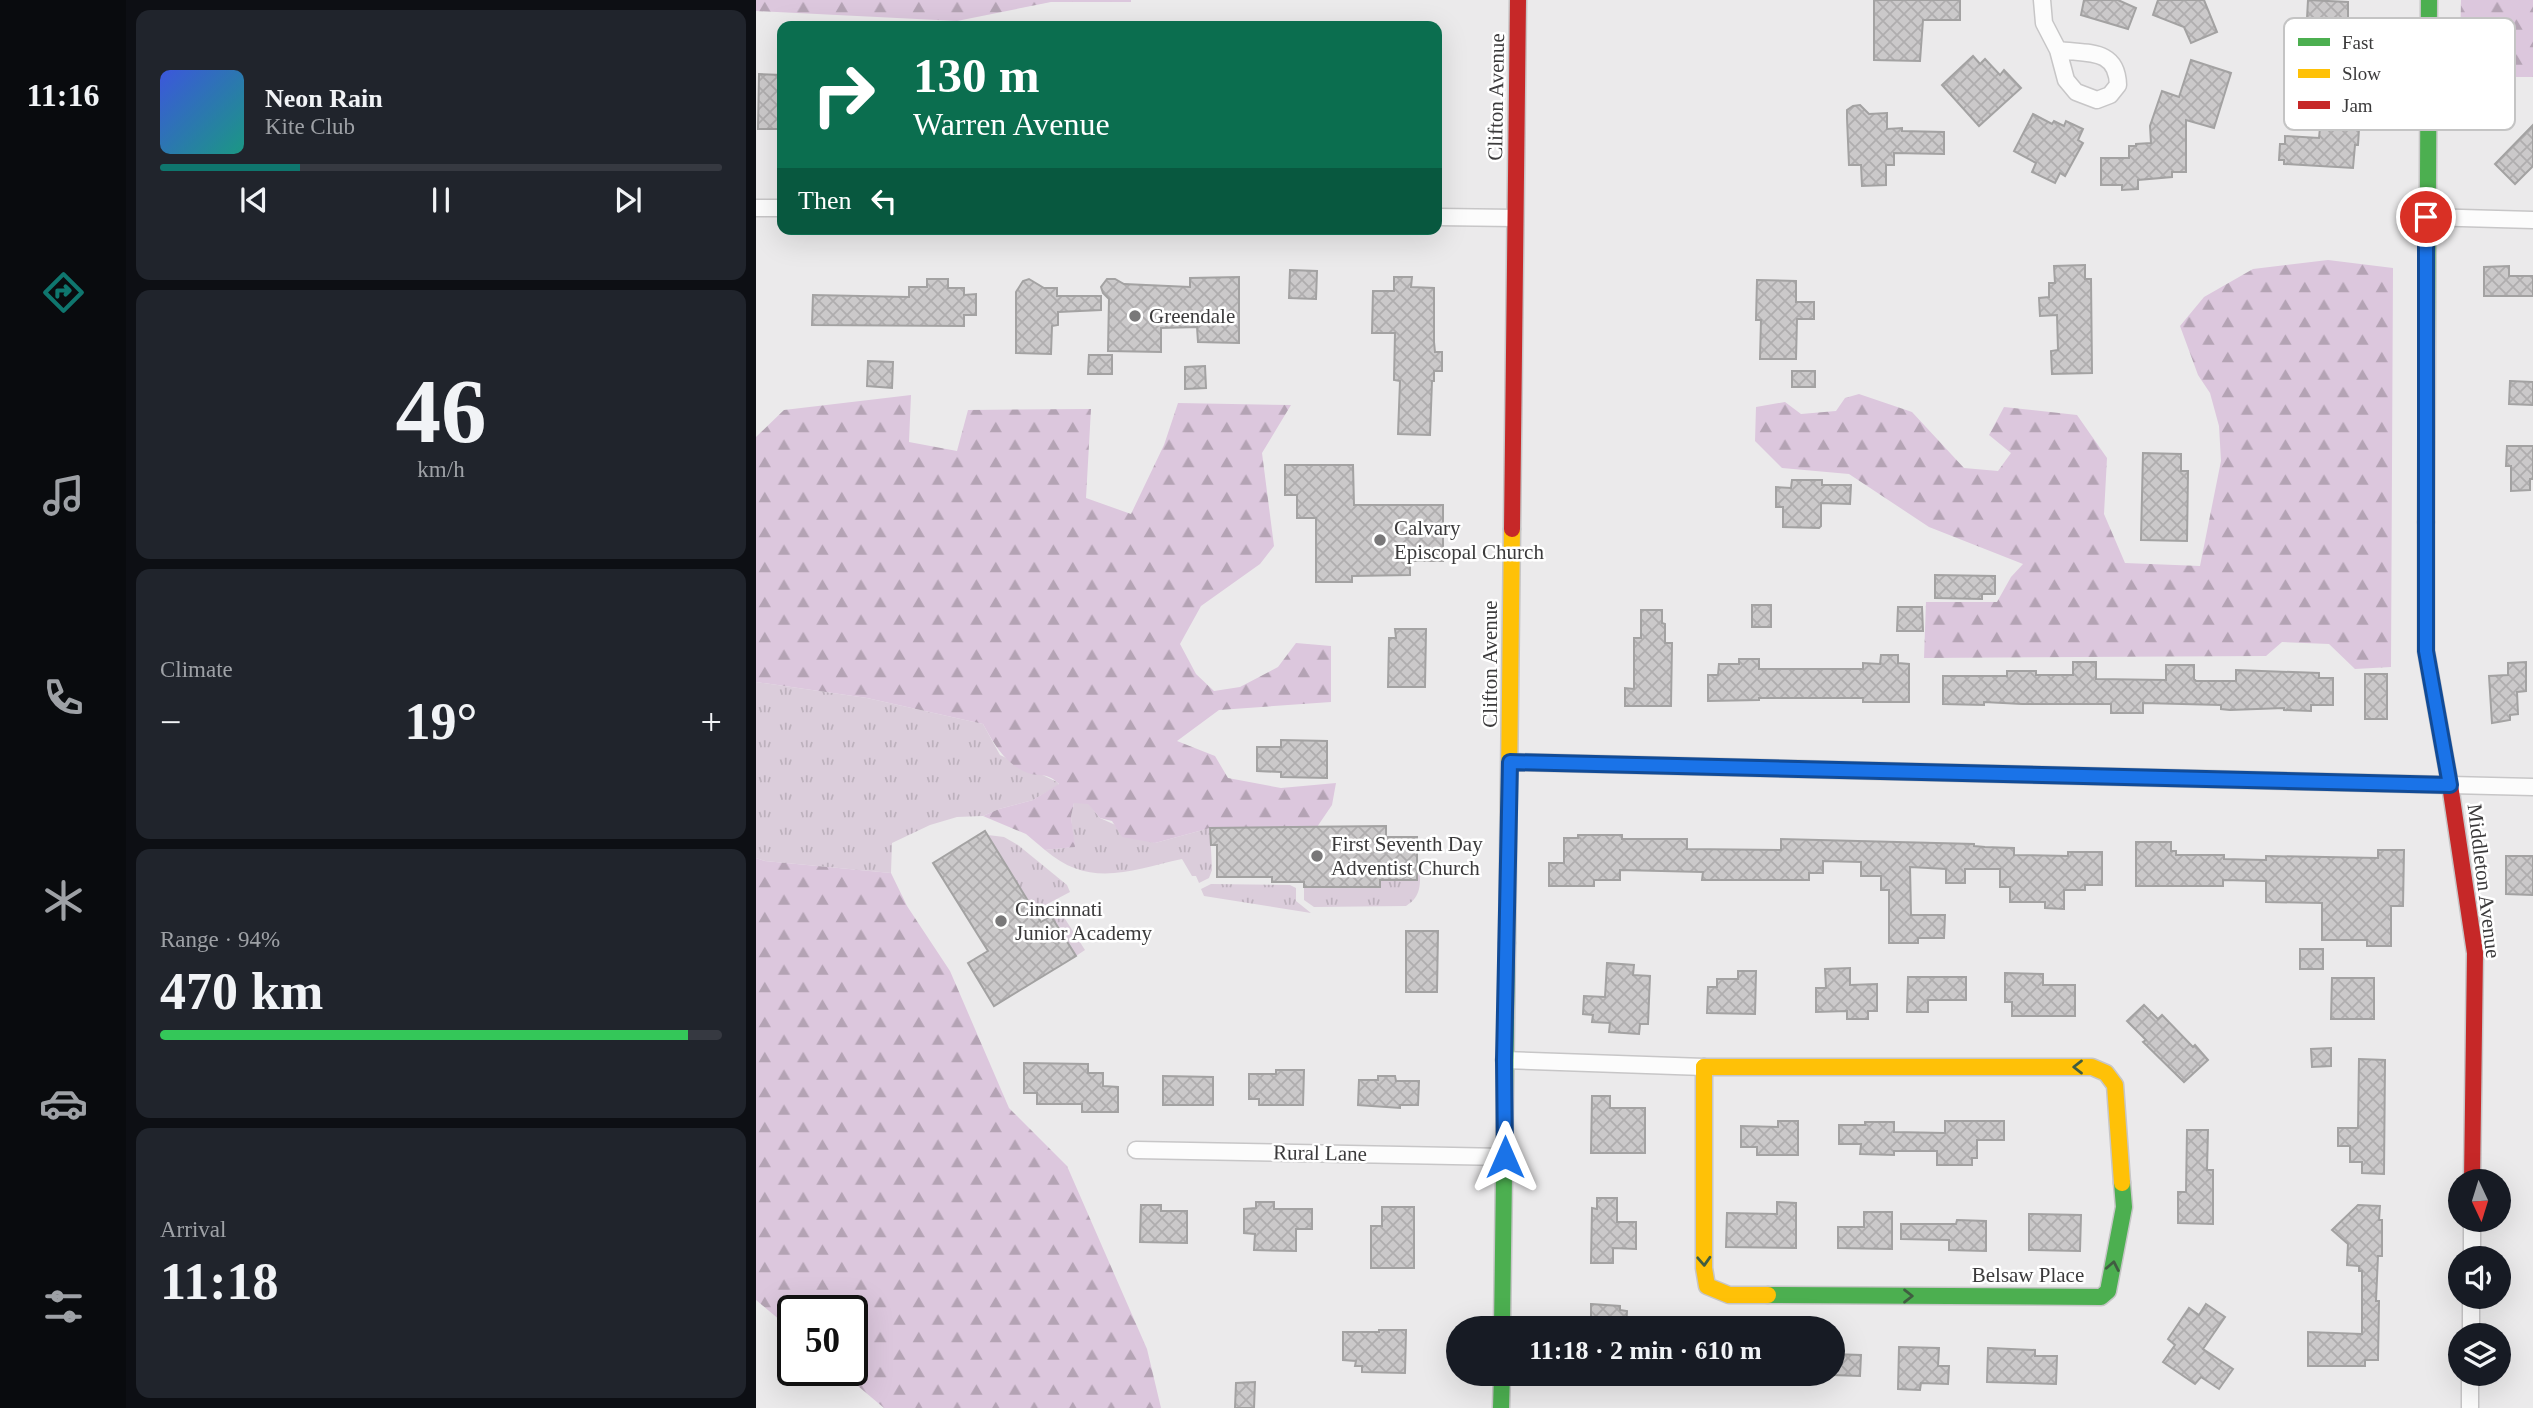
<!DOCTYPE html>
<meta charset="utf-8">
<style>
body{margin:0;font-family:"Times New Roman",serif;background:#20242c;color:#f1f3f6;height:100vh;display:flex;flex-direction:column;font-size:26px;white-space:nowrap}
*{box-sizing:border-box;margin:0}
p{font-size:23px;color:#9ea1a6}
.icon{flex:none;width:38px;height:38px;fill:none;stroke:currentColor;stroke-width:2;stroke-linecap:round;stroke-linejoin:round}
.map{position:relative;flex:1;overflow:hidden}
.side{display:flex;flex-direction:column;gap:10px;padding:10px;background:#0d0f14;width:630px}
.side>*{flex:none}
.top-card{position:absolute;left:21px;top:21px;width:665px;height:214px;border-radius:14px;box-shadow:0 7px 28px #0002;background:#0b6e4f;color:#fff;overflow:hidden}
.needle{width:46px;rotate:176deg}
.fabs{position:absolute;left:1692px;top:1169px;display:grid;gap:14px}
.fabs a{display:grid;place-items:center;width:63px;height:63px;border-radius:50%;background:#171b24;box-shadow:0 7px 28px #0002;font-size:35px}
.speed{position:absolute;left:21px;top:1295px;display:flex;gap:14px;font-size:35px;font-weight:700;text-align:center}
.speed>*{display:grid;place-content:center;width:91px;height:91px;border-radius:50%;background:#171b24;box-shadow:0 7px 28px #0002;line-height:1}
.speed .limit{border:4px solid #111;border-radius:10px;background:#fff;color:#111}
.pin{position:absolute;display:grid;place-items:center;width:60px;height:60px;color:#fff;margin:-30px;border:4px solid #fff;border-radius:50%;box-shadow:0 2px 7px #0007}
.me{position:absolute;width:77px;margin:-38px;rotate:0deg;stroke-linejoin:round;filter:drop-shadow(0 0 5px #0008)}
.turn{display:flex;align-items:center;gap:24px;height:147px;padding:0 21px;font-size:32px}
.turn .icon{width:91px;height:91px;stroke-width:2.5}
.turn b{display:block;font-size:49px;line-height:60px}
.then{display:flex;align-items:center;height:66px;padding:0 21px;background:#0003;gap:14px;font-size:26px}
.big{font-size:52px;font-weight:700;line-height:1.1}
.side .widget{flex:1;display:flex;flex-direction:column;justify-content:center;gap:10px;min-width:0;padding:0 24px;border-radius:14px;background:#20242c}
.side .dial{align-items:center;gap:0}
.dial b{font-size:91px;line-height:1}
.song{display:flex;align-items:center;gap:21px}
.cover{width:84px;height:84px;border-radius:10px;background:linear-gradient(135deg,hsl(230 70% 55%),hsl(170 70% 35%))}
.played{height:7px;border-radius:4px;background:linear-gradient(90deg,#0f766e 25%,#363941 25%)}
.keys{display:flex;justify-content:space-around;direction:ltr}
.heat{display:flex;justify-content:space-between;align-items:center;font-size:38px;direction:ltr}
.charge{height:10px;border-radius:5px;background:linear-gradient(90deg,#34c759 94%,#363941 0)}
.trip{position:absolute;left:690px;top:1316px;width:399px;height:70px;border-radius:35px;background:#171b24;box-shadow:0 7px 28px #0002;font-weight:700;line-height:70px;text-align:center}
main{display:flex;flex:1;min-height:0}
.tab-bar{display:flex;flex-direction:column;width:126px;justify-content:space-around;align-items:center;background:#090b0e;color:#9ea1a6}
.tab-bar .icon{width:49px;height:49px}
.tab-bar .active{color:#0f766e}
.tab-bar b{font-size:32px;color:#f1f3f6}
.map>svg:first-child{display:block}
.grass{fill:url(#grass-tufts)}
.forest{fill:url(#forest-firs)}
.building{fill:url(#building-cross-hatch);stroke:#a3a2a2;stroke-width:2}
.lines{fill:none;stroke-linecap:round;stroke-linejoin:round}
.street-casing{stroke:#c7c6c7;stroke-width:19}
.fast-casing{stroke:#c7c6c7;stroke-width:19}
.slow-casing{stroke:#c7c6c7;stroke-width:19}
.jam-casing{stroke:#c7c6c7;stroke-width:19}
.street{stroke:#fcfcfc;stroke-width:16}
.fast{stroke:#4caf50;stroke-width:16}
.slow{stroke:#ffc107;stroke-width:16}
.jam{stroke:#c62828;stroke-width:16}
.oneway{stroke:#405d41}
.route-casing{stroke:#114b97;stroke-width:18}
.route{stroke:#1a73e8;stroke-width:12}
.poi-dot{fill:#797879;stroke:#fff;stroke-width:2.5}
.labels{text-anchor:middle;stroke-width:5;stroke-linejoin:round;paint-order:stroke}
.street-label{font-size:21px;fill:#3b3a3b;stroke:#fff}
.poi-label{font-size:21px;fill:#3b3a3b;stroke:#fff;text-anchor:start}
.key{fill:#fff;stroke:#c4c4c4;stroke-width:2}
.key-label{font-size:19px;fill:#3b3a3b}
</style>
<main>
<nav class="tab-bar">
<b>11:16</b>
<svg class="icon active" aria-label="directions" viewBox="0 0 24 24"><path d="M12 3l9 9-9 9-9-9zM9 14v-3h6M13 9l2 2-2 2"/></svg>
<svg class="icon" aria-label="music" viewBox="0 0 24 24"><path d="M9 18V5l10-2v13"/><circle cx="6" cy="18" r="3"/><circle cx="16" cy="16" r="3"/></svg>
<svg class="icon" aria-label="phone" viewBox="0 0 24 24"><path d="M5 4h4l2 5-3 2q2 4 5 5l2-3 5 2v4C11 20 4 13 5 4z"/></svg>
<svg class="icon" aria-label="climate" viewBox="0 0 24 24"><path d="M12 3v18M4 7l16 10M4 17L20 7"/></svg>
<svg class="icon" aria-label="car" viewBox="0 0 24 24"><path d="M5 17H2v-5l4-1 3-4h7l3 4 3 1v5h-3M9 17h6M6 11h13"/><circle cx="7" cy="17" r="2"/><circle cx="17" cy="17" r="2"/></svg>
<svg class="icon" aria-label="filters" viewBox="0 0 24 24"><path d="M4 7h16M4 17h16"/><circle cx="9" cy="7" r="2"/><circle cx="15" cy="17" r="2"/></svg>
</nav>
<section class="side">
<div class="widget">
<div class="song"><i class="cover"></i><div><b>Neon Rain</b><p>Kite Club</p></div></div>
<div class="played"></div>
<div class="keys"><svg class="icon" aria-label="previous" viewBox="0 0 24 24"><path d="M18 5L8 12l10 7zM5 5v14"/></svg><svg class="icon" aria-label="pause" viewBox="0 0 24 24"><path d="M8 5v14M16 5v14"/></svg><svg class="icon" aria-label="next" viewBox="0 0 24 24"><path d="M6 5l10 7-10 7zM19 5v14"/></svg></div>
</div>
<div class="widget dial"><b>46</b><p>km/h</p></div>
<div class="widget"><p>Climate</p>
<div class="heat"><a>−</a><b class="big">19°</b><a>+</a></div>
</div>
<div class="widget"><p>Range · 94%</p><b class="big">470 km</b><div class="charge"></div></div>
<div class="widget"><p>Arrival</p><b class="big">11:18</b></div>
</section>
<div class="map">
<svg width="1777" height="1408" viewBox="0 0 1777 1408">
<defs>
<pattern id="grass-tufts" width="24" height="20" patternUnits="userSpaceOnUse" patternTransform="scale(1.75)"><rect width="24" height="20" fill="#dbcddb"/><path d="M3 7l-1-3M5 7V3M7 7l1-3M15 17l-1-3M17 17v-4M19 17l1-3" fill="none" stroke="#bdb1bd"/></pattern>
<pattern id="forest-firs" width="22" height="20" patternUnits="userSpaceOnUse" patternTransform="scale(1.75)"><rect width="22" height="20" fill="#dcc7dd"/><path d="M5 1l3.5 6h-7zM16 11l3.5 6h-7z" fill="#b4a3b4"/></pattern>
<pattern id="building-cross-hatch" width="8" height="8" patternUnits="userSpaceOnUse" patternTransform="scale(1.75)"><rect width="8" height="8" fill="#cbc9ca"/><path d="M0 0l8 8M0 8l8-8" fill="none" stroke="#afadae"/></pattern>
</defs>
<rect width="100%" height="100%" fill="#ebeaeb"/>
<g class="grass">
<path d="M0,682L111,698L227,724L244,755L301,782L303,785L277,800L243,809L227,816L201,817L174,825L136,843L135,873L9,861L0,858Z"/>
<path d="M318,803H332L344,818L399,843L454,828L456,870L453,878L443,883L440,876H436L426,859C375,870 334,889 289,850L318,847L315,817Z"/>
<path d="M232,835L248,837L262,845L311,885L314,892L278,911Z"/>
<path d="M661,866L664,867C664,884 666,896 650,906L558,907L548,900V887H624V880H660Z"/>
<path d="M455,884L534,885L540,888V901L555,913L448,896L445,889Z"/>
<path d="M302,908L329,950L320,956L293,914Z"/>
</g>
<g class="forest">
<path d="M0,0H375V2H295L201,21L0,11Z"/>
<path d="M1705,0H1777V77H1746L1704,53Z"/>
<path d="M1572,260L1637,268L1635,667L1599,669L1573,644L1526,642L1510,656L1168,658L1170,602H1241L1255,577L1267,564L1173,527L1093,474L1026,468L999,441L1000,407L1029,402L1045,414L1080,411L1089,398L1103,394L1156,412L1208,468L1242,471L1255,453L1233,435L1248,407L1321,415L1351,458L1348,514L1369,563L1444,566L1465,461L1463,426L1454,393L1442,375L1424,326L1448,297L1497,269Z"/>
<path d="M155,395L153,442L201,451L212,410L335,409L330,498L375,514L408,445L422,403L535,405L506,453L518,546L504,564L445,606L424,644L440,674L458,691L484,687L522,667L540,643L575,646V702L463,710L421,741L459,756L472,778L525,788L580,783L576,805L561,827H539V833L454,828L399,843L366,837L356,821L344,818L332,804L318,803L315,817L319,847L289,850L270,834L227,816L243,809L277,800L303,784C291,772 284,777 272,773C249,764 238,744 227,724L111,698L0,682V437L28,410Z"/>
<path d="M0,858L9,861L135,873L151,906L194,971L253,1108L311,1166L391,1349L405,1408H128L83,1370H96V1311H37V1331L0,1300Z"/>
</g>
<g class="building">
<path d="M1118,0H1204V20H1167L1164,61L1118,60Z"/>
<path d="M1328,0H1362L1380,8L1372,29L1325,15Z"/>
<path d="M1402,0H1448L1461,32L1435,43L1428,27L1397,15Z"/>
<path d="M1552,0L1592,2V36H1595L1593,83H1600L1599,96L1605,97L1602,145H1599L1597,168L1528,164V160H1523L1524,144H1529V136L1563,138L1567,96H1571L1575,55L1555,54L1556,38L1550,37Z"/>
<path d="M1217,56L1224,64L1229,59L1244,75L1248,70L1265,88L1223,126L1186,85Z"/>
<path d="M1435,60L1475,73L1458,128L1430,120V172H1416V177L1382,180V189L1366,190V185H1345V158H1373V146H1380V144L1395,143L1394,126L1406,91L1423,97Z"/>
<path d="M3,74L26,75V129H2Z"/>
<path d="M1104,105L1113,114L1131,113V129L1146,128V131L1188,132V154L1138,153V165H1130V185L1106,186L1105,165H1093L1091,118V110L1097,106Z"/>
<path d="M1277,114L1296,124L1298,121L1308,126L1310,121L1327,129L1322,140L1327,143L1309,176L1304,173L1299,183L1276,172L1280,163L1258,151Z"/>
<path d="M1777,125V166L1759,184L1739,164Z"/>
<path d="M1329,265V279H1335L1336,373L1296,374L1295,351L1302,350L1301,315L1284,316L1283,298L1293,297V283H1299L1298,266Z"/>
<path d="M1753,266V276H1777V296H1728V267Z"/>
<path d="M534,270L561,271L560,299L533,298Z"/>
<path d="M483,277V343L442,342L441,327L405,328V352L352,351L353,299L347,293L345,287L351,279H359L368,284L434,287V278Z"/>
<path d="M638,277H656L655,287L678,288V342L679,352H686V371H678V381H676L674,435L642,434L644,381L638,380L639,333H616L617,291H638Z"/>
<path d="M171,279H192V288H208V295L220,294V315H208V326L56,325L57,295L153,297V287H171Z"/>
<path d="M273,279L288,288H301V296H345V310L302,312V325L296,326L295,354L260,353V292L267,281Z"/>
<path d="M1001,280L1040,281V302H1058V319H1041L1040,359H1004L1005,320H1000Z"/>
<path d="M333,355H356V374H332Z"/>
<path d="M112,361L137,362L136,388L111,386Z"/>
<path d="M449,366L450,388L429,389V367Z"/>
<rect x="1036" y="371" width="23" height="16"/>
<path d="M1754,381L1777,382V405L1753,404Z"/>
<path d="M1751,446H1777V479H1774V490L1755,491V466H1750Z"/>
<path d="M1387,453L1425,454V471H1432L1431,541L1385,540Z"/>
<path d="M529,465H597L598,505H687V561H654V575L596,576V582H560V518H541V495H529Z"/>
<path d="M1036,480H1066V485H1095L1094,504L1065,503V526L1063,528L1027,527V507H1020V487L1035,488Z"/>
<path d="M1179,575L1239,576V594H1226V599L1179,598Z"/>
<rect x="996" y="605" width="19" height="22"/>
<path d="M1142,607H1166L1167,631H1141Z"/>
<path d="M885,610H906V623L909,624V643H916L915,706H869V688L878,689V638H885Z"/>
<path d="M639,629H670L669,687H632L633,638H640Z"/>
<path d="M1125,655H1142V663L1153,664V702H1107V698H1003V700L952,701V675H962L963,664H983V659H1003V669H1107V663L1124,664Z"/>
<path d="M1317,662H1340V679L1410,680V665H1438V679L1440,681H1480V670L1563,673V678H1577V705H1555V711L1528,710V708L1474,710L1465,709V705L1387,703V713H1355V704H1266L1228,702V705L1187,704V676H1251V671H1280V675H1317Z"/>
<path d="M1770,662V691L1761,692L1762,714L1754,715V720L1736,723L1733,676L1752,675V663Z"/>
<rect x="1609" y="674" width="22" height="45"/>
<path d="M525,740L571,741V778L525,777V772L501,771V747H525Z"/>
<path d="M630,826V837H661V880H624V887H548V882H516V877H461V845H455L454,828Z"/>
<path d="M229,831L285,922L295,916L320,956L238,1006L212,963L232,951L177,863Z"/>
<path d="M822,835H866V839H931V849L1025,850V839L1218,844V846L1229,847L1258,848V855L1312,856V852H1346V885H1329V890H1308V909L1289,908V902H1254V887H1244V869H1209V883H1190V869L1154,867L1155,915H1189L1188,938H1162V943H1133V890H1125V876H1105V862L1067,861V873H1053V880H946L947,872L864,870V880H838V886H793V863H808V838H822Z"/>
<path d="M1380,842H1415V851H1420V855H1468V859L1510,860V856L1622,858V850H1648L1647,906H1635V946H1611V940H1566V903L1510,902V881L1467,880V886H1380Z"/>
<path d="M1750,856H1777V895L1750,894Z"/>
<path d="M650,931H682L681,992H650Z"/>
<rect x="1544" y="949" width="23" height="20"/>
<path d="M851,963L878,965L877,975L894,976L892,1024H884L883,1034L853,1032L854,1023L836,1022L837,1015L827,1014L828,996L849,997Z"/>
<path d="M1094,968V985L1121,984V1011H1112V1019H1091V1011L1060,1012V988H1070L1069,969Z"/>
<path d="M982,971H1000L999,1014L951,1013L952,987H961V979H982Z"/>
<path d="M1249,973L1287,974V985H1319V1016H1256V1002H1249Z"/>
<path d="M1152,977H1210V1000H1172V1012H1151Z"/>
<path d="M1576,978H1618V1019H1575Z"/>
<path d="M1388,1005L1402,1019L1406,1015L1437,1047L1439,1045L1452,1060L1428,1082L1387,1042L1390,1040L1371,1021Z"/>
<path d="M1575,1048V1066L1556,1067L1555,1049Z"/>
<path d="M1603,1059L1629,1060L1628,1174L1606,1173V1162H1594V1146H1582V1128H1602Z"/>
<path d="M268,1063L332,1064V1073H347V1086L362,1087V1112H326V1104H281V1093H268Z"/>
<path d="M520,1070H548L547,1105H503V1099H493V1074H520Z"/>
<path d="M407,1076L457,1077V1105H407Z"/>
<path d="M622,1076H639L640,1081H663L662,1105H644V1108L602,1105L603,1080H622Z"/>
<path d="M836,1096H854V1108H889V1153H835Z"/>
<path d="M1022,1121H1042V1155H1001V1147H985V1126L1022,1127Z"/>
<path d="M1189,1121H1248V1140H1221V1158H1216V1165H1181V1151H1138V1155L1104,1154L1105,1144H1083V1125H1109V1122H1138V1132L1189,1133Z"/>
<path d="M1431,1130H1452L1451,1170H1457V1224L1422,1223V1192H1430Z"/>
<path d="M841,1198H861V1222H880V1249L857,1248V1263H835L836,1208L841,1209Z"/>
<path d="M500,1202H518V1209H556V1229H540V1251L498,1250L499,1234L488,1233V1209L500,1208Z"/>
<path d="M1021,1202L1040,1203V1248L970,1247L971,1213L1021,1214Z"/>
<path d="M385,1205H405V1211H431V1243L384,1242Z"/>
<path d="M1602,1205L1624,1206L1623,1220H1626V1256H1622L1620,1301H1623L1622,1360H1609V1366H1552V1332L1606,1334V1271H1603V1266L1591,1265L1592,1244L1576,1230Z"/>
<path d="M626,1207H658V1268H615V1226H626Z"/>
<path d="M1108,1212H1136V1249L1082,1248V1227H1108Z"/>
<path d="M1273,1214L1325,1215L1324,1251L1273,1250Z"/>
<path d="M1201,1220L1230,1221V1251L1193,1250V1240L1145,1239V1224H1200Z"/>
<path d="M835,1304L864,1306V1310L871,1311L870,1328H835Z"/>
<path d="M1450,1304L1469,1317L1447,1349L1477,1369L1463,1389L1445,1377L1439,1384L1407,1362L1419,1345L1412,1339L1433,1308L1443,1315Z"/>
<path d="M623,1330H650L649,1373L606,1372V1366H599L600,1361L587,1360V1332H623Z"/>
<path d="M1143,1347L1183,1348L1182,1366H1193L1192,1384L1165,1383L1164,1390L1142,1389Z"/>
<path d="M1232,1348L1279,1350V1356H1301L1300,1384L1231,1382Z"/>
<path d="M1076,1354L1105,1355L1104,1376L1076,1375Z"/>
<path d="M499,1382L498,1408H479L480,1383Z"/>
</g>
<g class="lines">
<defs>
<g id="street">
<path d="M1286,0L1288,23L1302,50L1310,80L1320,92L1341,100L1354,95L1362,85C1361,48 1331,54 1302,50"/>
<path d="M0,208H26"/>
<path d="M681,217L759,218"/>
<path d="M1670,217L1777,220"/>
<path d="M754,762L1777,787"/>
<path d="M748,1060L948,1067"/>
<path d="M380,1150L749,1157"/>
<path d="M1716,1258V1220"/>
<path d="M1715,1335V1297"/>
<path d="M1714,1408V1374"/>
</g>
<g id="fast">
<path d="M1670,522L1673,0"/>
<path d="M1012,1295L1345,1297L1352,1291L1368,1207L1366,1183"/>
<path d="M746,1328L751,943"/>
<path d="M745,1408L746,1374"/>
</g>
<g id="slow">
<path d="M751,943L756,529"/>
<path d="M948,1067H1336L1350,1073L1359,1085L1366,1183"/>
<path d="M948,1067V1268L951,1286L973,1295H1012"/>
</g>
<g id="jam">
<path d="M1670,522V651L1694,785L1719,953L1716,1181"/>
<path d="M756,529L762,0"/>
</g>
</defs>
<use href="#street" class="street-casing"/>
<use href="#fast" class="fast-casing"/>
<use href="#slow" class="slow-casing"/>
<use href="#jam" class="jam-casing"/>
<use href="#street" class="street"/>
<use href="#fast" class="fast"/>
<use href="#slow" class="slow"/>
<use href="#jam" class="jam"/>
</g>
<defs><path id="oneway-chevron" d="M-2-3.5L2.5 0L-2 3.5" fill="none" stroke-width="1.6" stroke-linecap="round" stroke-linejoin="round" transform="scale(1.75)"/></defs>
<g class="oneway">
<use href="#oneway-chevron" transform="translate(1322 1067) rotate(-180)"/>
<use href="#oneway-chevron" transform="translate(948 1261) rotate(87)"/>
<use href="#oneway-chevron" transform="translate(1357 1266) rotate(-79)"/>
<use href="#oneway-chevron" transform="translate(1152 1296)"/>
</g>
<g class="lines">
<defs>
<path id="route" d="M749,1157L748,1060L754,762L1694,785L1670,651V217"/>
</defs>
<use href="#route" class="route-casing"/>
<use href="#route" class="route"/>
</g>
<g class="poi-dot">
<circle cx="379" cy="316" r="7"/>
<circle cx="624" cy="540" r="7"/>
<circle cx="561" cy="856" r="7"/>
<circle cx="245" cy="921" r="7"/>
</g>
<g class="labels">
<g class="street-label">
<text transform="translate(740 97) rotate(-89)" y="7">Clifton Avenue</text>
<text transform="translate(734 664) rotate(-90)" y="7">Clifton Avenue</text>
<text transform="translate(1728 881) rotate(83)" y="7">Middleton Avenue</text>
<text transform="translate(564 1153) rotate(1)" y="7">Rural Lane</text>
<text x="1272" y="1282">Belsaw Place</text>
</g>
<g class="poi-label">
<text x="393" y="323">Greendale</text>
<text x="638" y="535">Calvary<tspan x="638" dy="24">Episcopal Church</tspan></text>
<text x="575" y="851">First Seventh Day<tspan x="575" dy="24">Adventist Church</tspan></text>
<text x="259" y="916">Cincinnati<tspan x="259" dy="24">Junior Academy</tspan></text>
</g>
</g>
<rect x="1528" y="18" width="231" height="112" rx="10" class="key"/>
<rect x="1542" y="38" width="32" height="8" fill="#4caf50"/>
<rect x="1542" y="69" width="32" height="9" fill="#ffc107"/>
<rect x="1542" y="101" width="32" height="8" fill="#c62828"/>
<g class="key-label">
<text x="1586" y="49">Fast</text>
<text x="1586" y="80">Slow</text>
<text x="1586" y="112">Jam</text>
</g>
</svg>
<div class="fabs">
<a><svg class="needle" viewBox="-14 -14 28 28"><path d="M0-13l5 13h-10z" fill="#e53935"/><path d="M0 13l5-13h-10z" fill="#9ea1a6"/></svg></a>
<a><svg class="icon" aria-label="sound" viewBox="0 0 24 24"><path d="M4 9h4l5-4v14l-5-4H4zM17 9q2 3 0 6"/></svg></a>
<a><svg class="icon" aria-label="layers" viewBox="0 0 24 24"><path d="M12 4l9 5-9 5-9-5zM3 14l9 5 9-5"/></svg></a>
</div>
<div class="speed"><div class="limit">50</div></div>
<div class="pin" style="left:1670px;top:217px;background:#d93025"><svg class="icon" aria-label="arrive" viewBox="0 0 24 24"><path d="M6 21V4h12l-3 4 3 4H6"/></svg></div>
<svg class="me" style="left:749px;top:1157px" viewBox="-20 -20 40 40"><path d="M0-17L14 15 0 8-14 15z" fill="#1a73e8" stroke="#fff" stroke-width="4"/></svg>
<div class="trip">11:18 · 2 min · 610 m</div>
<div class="top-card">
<div class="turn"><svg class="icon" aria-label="right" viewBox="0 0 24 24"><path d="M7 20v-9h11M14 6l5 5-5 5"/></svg><div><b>130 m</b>Warren Avenue</div></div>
<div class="then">Then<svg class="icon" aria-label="left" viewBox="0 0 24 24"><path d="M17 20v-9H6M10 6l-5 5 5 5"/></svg></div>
</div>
</div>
</main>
